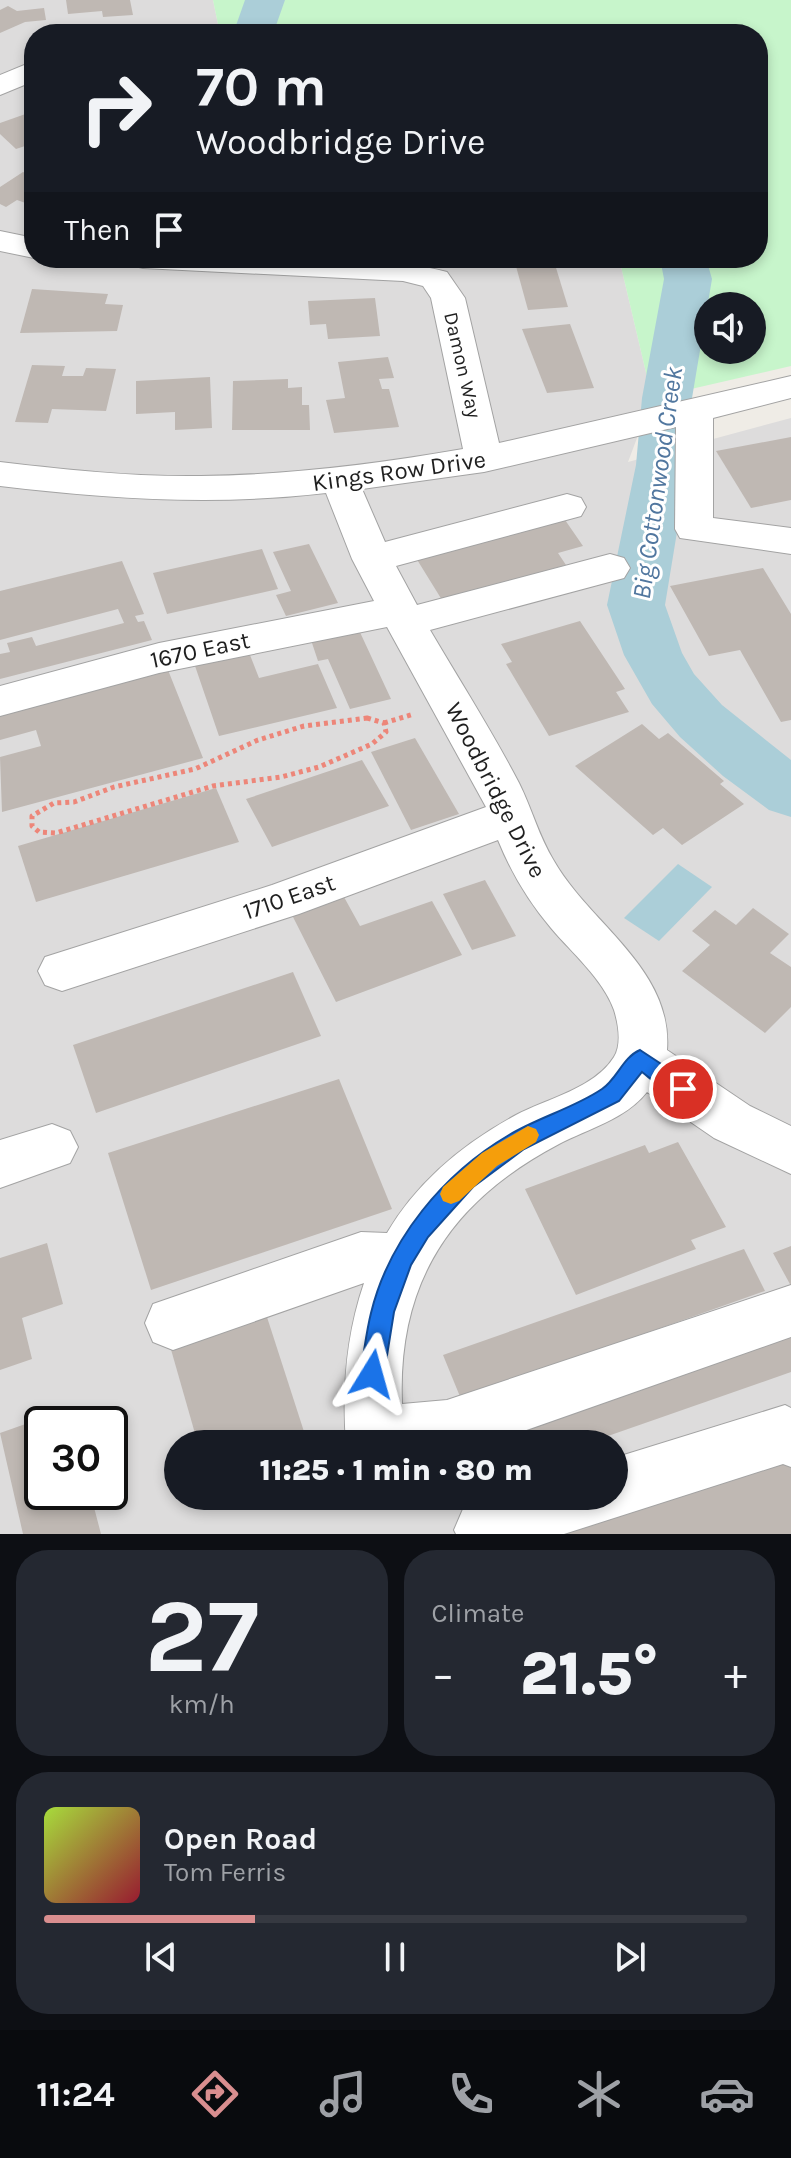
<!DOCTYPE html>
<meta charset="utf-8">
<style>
body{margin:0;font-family:Karla,sans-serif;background:#242831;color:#f1f3f6;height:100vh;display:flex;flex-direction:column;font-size:30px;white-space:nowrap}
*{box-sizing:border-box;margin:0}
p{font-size:26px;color:#9ea1a6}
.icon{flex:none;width:44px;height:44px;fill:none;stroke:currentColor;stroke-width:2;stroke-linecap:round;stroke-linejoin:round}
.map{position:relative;height:1534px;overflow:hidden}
.drawer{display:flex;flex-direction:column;gap:16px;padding:16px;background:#0d0f14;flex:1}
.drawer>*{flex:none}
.top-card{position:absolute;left:24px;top:24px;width:744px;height:244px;border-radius:32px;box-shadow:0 4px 12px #0003;background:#171b24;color:#f1f3f6;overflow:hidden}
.buttons{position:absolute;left:694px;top:292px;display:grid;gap:16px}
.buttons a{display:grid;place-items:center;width:72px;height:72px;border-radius:50%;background:#171b24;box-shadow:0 4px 12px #0003;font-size:40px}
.speed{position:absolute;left:24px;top:1406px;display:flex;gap:16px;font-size:40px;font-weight:700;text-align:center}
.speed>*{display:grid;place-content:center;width:104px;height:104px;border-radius:50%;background:#171b24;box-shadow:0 4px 12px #0003;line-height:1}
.speed .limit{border:4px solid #111;border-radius:12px;background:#fff;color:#111}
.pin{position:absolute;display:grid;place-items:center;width:68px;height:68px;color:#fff;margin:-34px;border:4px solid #fff;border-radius:50%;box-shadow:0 2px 8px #0007}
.me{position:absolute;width:88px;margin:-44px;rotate:8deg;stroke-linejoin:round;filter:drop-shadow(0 0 6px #0008)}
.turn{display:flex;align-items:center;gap:28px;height:168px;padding:0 40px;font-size:36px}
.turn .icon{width:104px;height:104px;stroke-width:2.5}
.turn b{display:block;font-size:56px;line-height:68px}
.then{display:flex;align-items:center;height:76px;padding:0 40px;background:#0003;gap:16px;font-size:30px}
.big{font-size:60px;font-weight:800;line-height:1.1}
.drawer .widget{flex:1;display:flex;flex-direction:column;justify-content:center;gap:12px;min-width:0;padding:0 28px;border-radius:32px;background:#242831}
.drawer .dial{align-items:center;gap:0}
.dial b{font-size:104px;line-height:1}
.song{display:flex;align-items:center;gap:24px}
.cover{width:96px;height:96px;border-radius:12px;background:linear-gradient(135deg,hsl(80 70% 55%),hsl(350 70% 35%))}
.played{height:8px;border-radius:4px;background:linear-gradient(90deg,#d98e8f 30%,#363941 30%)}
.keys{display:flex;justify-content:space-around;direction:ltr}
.heat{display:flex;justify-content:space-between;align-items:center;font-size:44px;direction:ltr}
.drawer .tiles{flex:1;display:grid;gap:16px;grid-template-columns:1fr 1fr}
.widget:last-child{grid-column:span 2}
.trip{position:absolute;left:164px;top:1430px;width:464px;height:80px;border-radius:40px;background:#171b24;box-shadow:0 4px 12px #0003;font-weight:800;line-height:80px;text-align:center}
.tab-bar{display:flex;height:128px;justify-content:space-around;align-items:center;background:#090b0e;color:#9ea1a6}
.tab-bar .icon{width:56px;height:56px}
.tab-bar .on{color:#d98e8f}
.tab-bar b{font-size:36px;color:#f1f3f6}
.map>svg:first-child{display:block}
.residential{fill:#dddcdc;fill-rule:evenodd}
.park{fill:#c7f5cb;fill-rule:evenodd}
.water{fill:#abced8}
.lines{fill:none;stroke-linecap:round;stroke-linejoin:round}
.river{fill:#abced8;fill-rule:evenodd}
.building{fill:#bfb8b3}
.minor-casing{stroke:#a3a3a3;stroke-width:2}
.path{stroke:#ed8679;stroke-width:5;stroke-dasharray:4 4;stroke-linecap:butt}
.minor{fill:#fff;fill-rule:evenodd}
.route{fill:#1a73e8;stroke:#114b97;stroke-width:2}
.slow{fill:#f59e0b}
.labels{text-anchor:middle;stroke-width:6;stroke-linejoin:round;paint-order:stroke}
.far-street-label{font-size:20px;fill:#1f1f1f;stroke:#fff}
.street-label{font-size:24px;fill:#1f1f1f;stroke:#fff}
.water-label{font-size:26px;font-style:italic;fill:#51779f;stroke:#fff}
</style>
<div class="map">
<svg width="791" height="1534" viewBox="0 0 791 1534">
<rect width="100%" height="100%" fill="#efece6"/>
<path class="residential" d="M0,0H213L220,34H34V258H619L652,398L628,462L791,418V1534H0ZM42,1424H110V1492H42ZM178,1444H614V1496H178Z"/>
<path class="park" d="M213,0H791V366L652,398L619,258H758V34H220ZM708,306H752V350H708Z"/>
<path class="water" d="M678,864L712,887L659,941L624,918Z"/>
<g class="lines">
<g class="river">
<path d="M245,0H285L273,34H233Z"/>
<path d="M660,258H706L712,279L692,398L688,465L665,605L682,653L694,674L722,705L791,760V817L769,810L723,776L680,737L652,704L624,655L607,605L636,465L642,398L664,279Z"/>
</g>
</g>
<g class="building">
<path d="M66,0H130L133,15L103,17L102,11L68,14Z"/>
<path d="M8,6L17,11L44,8L46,20L25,22L0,33V10Z"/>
<path d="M34,111V143L16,149L0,134V123Z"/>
<path d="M23,172L34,177V206L17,200L6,207L0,204V187Z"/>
<path d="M553,258L568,307L528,310L514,259Z"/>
<path d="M32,289L108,294L105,304L123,305L117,331L20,333Z"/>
<path d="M375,298L380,336L328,339L326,324L310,325L308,301Z"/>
<path d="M570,324L594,388L547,393L522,329Z"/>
<path d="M388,357L394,378L379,379L382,389H389L399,427L334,433L326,400L345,398L338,362Z"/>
<path d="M32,365L65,366L62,376H83L86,368L116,369L106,411L52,409L48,423L15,422Z"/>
<path d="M210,377L212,428L175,430V412L136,414V381Z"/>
<path d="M288,379V388L302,387V405H309L310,430H232L233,381Z"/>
<path d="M791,437V500L751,508L716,451Z"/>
<path d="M563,517L583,546L558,553L566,565L442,600L416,558Z"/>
<path d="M309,544L338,603L286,616L276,595L291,591L273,552Z"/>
<path d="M262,549L278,589L167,614L153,573Z"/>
<path d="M122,561L144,614L135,616L138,622L144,621L152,640L0,679V654L10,652L7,643L32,637L36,646L124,623L118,609L0,640V591Z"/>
<path d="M763,568L791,614V720L781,722L740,650L709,656L670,586Z"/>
<path d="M580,621L625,689L616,692L629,712L549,736L506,664L512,662L501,644Z"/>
<path d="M358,628L391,699L350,709L328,659L318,661L311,640Z"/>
<path d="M248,650L259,678L318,664L337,708L219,736L194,663Z"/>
<path d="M168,670L203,758L2,812L0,757L41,746L36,730L0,740V713Z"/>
<path d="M642,724L659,739L668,733L724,781L720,784L744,804L682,845L663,828L653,835L575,766Z"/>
<path d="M415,738L459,814L411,830L371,752Z"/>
<path d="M362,760L389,806L272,847L246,799Z"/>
<path d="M216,788L239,842L36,902L18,846Z"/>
<path d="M485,880L516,936L472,950L443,894Z"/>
<path d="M344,897L360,926L432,901L462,955L336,1002L292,915Z"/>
<path d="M753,908L789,934L770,953L791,967V1007L765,1033L682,971L710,945L692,931L715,910L736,925Z"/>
<path d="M293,972L321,1036L96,1113L73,1045Z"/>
<path d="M339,1079L392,1209L151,1290L108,1153Z"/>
<path d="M678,1142L726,1227L691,1240L696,1249L576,1295L525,1189L645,1145L649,1153Z"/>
<path d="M47,1243L63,1304L22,1318L32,1359L0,1370V1258Z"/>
<path d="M791,1246V1286L773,1253Z"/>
<path d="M744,1249L765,1291L461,1399L443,1355Z"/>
<path d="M266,1314L308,1444H198L170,1346Z"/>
<path d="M791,1326V1372L585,1444H449Z"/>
<path d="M68,1409L72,1424H42V1492H90L101,1534H23L0,1433Z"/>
<path d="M787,1453L791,1462V1534H566Z"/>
<path d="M213,1496H248L217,1507Z"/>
</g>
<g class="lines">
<defs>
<g id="minor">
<path d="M34,61V81L0,95V75Z"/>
<path d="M0,231L34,238V258L0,251Z"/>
<path d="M126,258C227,258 350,247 447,272L465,298L499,443L791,376V398L713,418V518L791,528V554L680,538L675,529L676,427L484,472L362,489L385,542L567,494L581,498L586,507L581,516L396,566L417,605L610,554L624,558L630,568L624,578L430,630C460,681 492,731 519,783C532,809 539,837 554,861C590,924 673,969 667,1050L750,1106L791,1126V1174L714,1138L647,1092C626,1119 588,1129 559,1144C451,1201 397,1282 402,1404L447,1400L791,1285V1337L487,1444H346C342,1388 346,1336 364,1283L173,1350L153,1342L145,1323L153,1304L361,1232L387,1233C417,1182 464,1143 516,1115C546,1099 595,1088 614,1057C622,1044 618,1023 614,1010C603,979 571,952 551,928C528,901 511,872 498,840L299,914L62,991L45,985L38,971L45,957L272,885L486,807L387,627L159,673L0,716V686L159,643L374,601L352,559L326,493C216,506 109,499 0,486V462C67,470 134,477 201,476C289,475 377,464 463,449L431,298L423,286L403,281L143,268L131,265Z"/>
<path d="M52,1124L70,1131L78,1147L70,1163L0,1188V1140Z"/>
<path d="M785,1405L791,1408V1467L783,1464L564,1534H456L454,1530L463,1509L496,1496H614V1458Z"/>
</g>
</defs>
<use href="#minor" class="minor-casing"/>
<g class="path">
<path d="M367,718L384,723L386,732L372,744L319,767L281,777L213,786L56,833L39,832L32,826V816L54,803L74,802L114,787L195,769L258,740L304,726Z"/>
<path d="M384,723L414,714"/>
</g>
<use href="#minor" class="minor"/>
</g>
<path class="route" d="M640,1050L690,1083L693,1089L690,1095C674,1101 655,1082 642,1072L619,1101L524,1149L473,1187L428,1237L411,1265L394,1312L384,1374L381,1382L372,1385L364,1382L360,1374C364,1354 366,1333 371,1313C389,1239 444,1173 509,1135C539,1117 574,1108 602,1089C617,1079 623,1057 640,1050Z"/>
<path class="slow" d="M528,1126L536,1129L539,1135L536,1142L497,1166L459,1201L451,1204L443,1201L440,1194L443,1187L482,1153Z"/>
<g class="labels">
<g class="far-street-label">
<text transform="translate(463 365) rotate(77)" y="7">Damon Way</text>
</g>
<g class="street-label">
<text transform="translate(399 471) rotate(-8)" y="8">Kings Row Drive</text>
<text transform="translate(200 650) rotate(-12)" y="8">1670 East</text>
<text transform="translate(496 790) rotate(63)" y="8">Woodbridge Drive</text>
<text transform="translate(289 897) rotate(-19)" y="8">1710 East</text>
</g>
<g class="water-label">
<text transform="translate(657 483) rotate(-82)" y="9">Big Cottonwood Creek</text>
</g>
</g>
</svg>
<div class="buttons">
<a><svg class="icon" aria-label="sound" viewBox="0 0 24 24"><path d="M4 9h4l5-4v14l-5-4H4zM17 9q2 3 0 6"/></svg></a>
</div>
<div class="speed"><div class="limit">30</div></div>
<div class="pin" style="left:683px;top:1089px;background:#d93025"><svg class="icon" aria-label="arrive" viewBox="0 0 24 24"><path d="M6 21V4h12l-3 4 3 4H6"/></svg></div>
<svg class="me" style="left:372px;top:1374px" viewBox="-20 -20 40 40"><path d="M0-17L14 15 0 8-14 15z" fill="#1a73e8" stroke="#fff" stroke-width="4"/></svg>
<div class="trip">11:25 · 1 min · 80 m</div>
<div class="top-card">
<div class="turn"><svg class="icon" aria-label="right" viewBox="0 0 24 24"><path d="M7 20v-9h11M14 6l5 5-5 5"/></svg><div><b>70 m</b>Woodbridge Drive</div></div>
<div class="then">Then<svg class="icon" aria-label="arrive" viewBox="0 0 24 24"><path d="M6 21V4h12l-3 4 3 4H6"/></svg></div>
</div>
</div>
<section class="drawer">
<div class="tiles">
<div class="widget dial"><b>27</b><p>km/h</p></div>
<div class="widget"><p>Climate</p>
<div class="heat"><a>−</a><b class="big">21.5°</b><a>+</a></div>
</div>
<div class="widget">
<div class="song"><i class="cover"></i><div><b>Open Road</b><p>Tom Ferris</p></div></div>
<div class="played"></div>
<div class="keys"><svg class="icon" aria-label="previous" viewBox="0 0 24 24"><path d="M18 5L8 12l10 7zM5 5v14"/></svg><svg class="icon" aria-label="pause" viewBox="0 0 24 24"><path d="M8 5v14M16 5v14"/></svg><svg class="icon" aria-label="next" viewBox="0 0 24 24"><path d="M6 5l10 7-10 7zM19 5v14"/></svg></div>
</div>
</div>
</section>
<nav class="tab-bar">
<b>11:24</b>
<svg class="icon on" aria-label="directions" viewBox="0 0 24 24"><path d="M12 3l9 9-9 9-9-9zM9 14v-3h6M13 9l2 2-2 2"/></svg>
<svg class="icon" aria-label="music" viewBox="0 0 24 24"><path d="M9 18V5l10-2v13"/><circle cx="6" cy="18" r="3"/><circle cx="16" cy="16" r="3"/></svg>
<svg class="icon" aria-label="phone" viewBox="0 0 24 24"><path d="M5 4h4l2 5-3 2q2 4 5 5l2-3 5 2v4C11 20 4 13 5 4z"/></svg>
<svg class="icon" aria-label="climate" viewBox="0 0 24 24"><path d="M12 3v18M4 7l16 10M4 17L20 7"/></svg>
<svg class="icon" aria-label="car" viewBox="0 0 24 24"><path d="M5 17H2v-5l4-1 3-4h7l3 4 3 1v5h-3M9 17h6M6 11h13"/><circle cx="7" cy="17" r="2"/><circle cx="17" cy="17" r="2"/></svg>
</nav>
